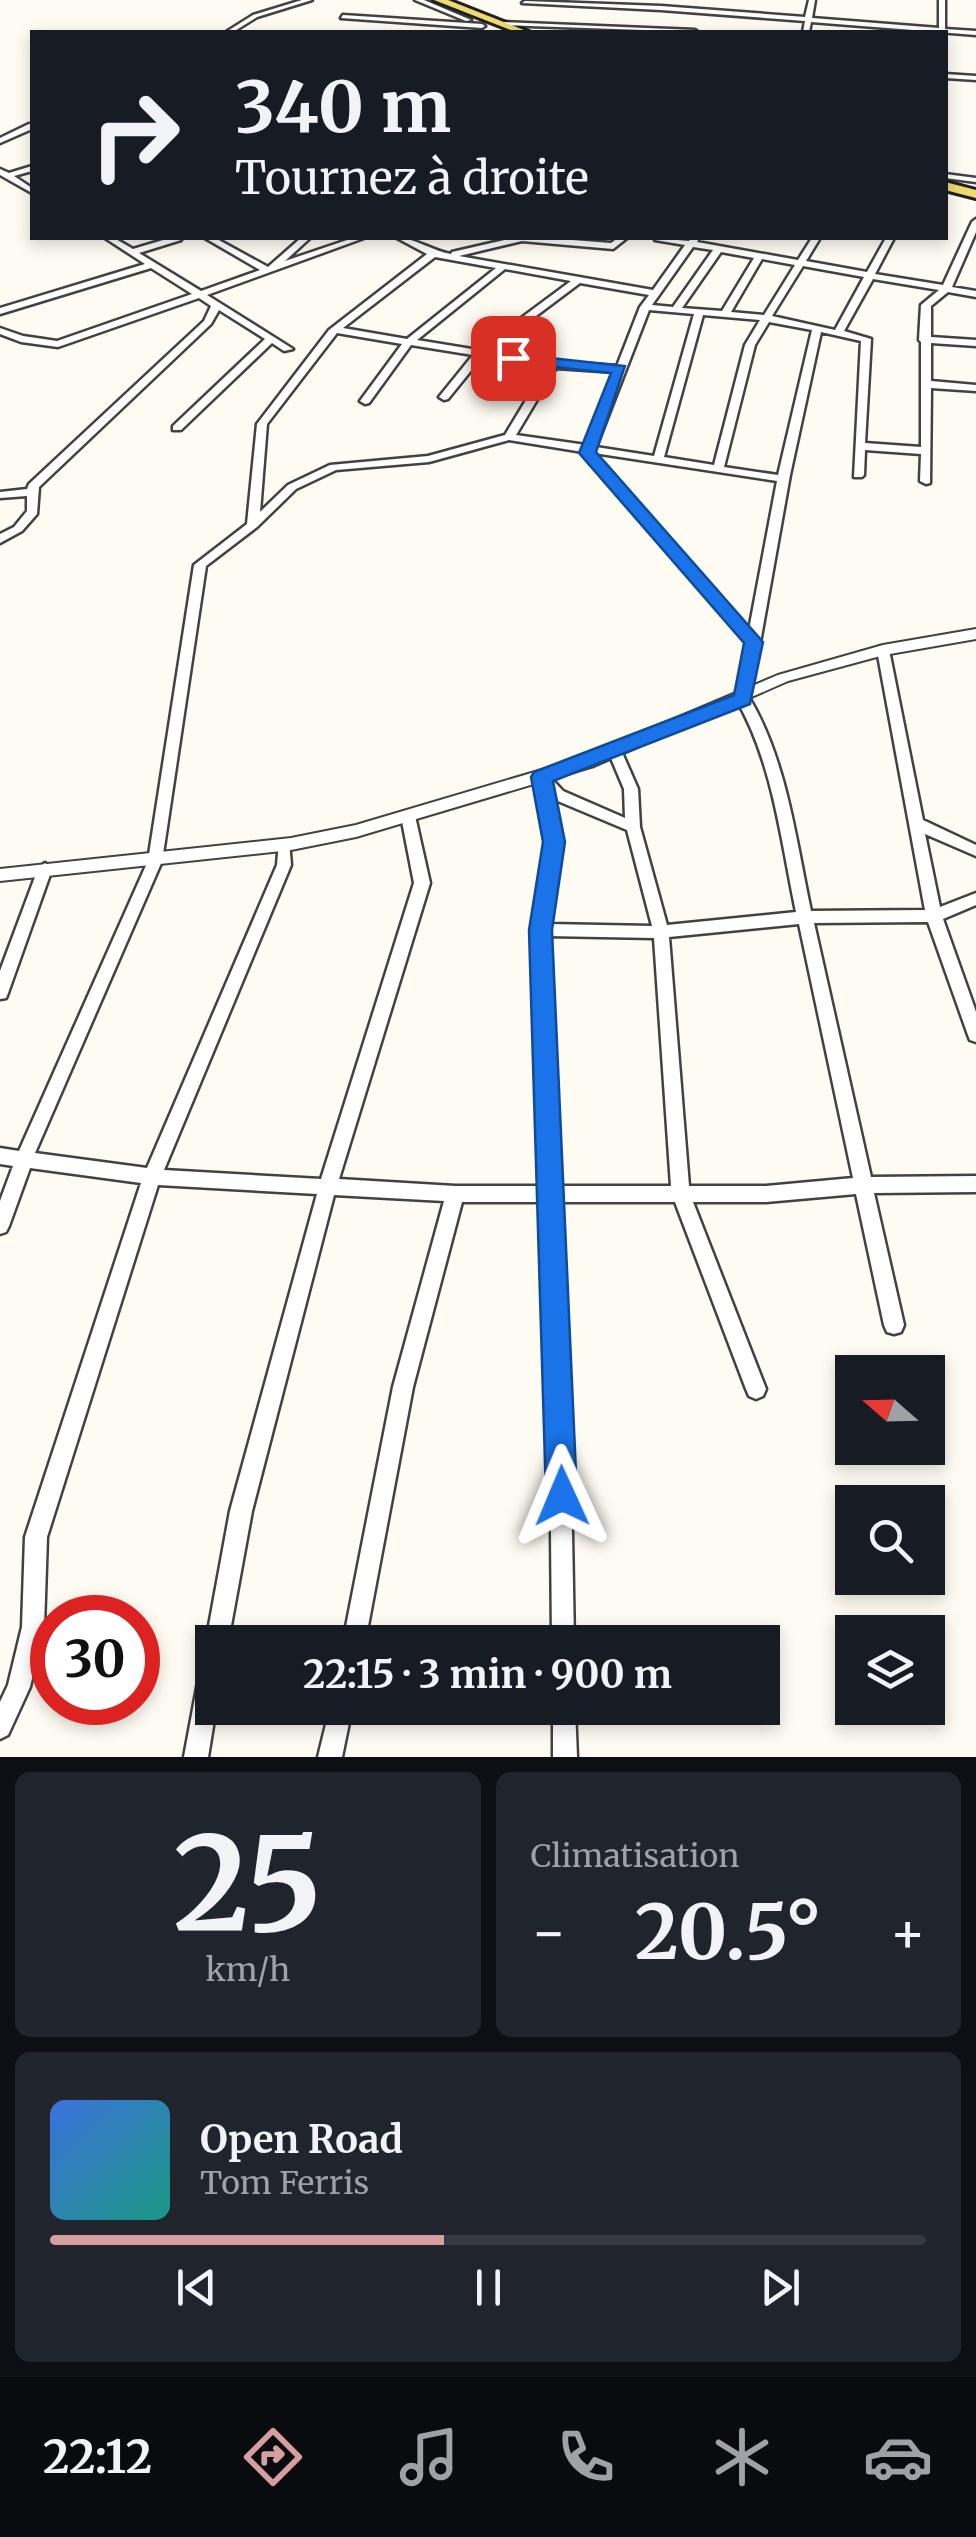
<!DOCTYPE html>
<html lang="fr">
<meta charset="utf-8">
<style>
body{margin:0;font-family:Merriweather,serif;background:#20242c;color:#f1f3f6;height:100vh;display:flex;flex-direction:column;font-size:38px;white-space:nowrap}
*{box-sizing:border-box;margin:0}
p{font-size:32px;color:#9ea1a6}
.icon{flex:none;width:55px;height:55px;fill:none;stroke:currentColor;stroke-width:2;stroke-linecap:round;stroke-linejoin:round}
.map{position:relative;height:1757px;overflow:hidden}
.panel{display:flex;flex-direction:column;gap:15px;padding:15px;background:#0d0f14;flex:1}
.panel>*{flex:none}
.top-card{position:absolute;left:30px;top:30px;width:918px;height:210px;border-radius:0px;box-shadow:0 5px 15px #0003;background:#171b24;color:#f1f3f6;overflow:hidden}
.needle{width:65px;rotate:290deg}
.tools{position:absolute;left:835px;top:1355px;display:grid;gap:20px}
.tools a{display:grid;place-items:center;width:110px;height:110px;border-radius:0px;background:#171b24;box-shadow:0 5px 15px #0003;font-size:50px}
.speed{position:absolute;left:30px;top:1595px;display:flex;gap:20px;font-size:50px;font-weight:700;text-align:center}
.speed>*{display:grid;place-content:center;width:130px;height:130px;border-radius:50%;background:#171b24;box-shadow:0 5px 15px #0003;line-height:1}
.speed .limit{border:15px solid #d22;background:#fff;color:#111}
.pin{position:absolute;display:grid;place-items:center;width:85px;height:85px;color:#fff;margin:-42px;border-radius:20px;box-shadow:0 5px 15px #0006}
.me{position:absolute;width:110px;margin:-55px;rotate:359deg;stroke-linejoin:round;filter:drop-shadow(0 0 8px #0008)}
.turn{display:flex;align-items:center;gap:35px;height:210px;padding:0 40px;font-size:45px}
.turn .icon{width:130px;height:130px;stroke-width:2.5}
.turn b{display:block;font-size:70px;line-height:85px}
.big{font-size:75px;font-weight:700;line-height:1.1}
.panel .card{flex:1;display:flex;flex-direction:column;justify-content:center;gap:15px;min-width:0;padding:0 35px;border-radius:15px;background:#20242c}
.panel .dial{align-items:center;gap:0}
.dial b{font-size:130px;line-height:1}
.song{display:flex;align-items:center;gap:30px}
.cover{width:120px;height:120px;border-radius:15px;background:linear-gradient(135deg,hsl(220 70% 55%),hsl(170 70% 35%))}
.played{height:10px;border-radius:5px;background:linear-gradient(90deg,#d69e9e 45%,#363941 45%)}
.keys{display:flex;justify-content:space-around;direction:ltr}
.heat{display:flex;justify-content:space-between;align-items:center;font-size:55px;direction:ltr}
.panel .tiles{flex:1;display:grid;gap:15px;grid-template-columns:1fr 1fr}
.card:last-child{grid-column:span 2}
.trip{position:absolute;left:195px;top:1625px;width:585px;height:100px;border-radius:0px;background:#171b24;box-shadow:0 5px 15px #0003;font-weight:700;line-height:100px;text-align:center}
.tabs{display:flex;height:160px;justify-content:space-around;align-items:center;background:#090b0e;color:#9ea1a6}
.tabs .icon{width:70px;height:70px}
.tabs .current{color:#d69e9e}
.tabs b{font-size:45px;color:#f1f3f6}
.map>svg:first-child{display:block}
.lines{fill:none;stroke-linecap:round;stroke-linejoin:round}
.minor-casing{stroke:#424242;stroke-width:5}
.tertiary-casing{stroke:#424242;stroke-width:4}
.primary-casing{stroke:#202020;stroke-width:6}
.minor{fill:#fff;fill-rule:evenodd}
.tertiary{fill:#fff;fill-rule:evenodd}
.primary{fill:#edda73;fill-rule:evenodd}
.route{fill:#1a73e8;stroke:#114b97;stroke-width:2.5}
</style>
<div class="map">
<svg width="976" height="1757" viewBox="0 0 976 1757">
<rect width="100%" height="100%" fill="#fefcf2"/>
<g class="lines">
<defs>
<g id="minor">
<path d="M302,0H312L257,17L233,32H226L253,15Z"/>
<path d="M415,0H424L471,20L466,21Z"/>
<path d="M809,0H815L812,18L939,28V0H945V29L976,31V35L811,22L809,32H803L805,21L661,10L522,3L525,1L661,6L805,17Z"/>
<path d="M343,15L482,24L485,26L482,28L341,18Z"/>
<path d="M502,22L695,30L698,32L500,25Z"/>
<path d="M945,74L976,76V80L945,78Z"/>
<path d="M29,124H32V129L0,143V138Z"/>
<path d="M32,166V171L14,176L32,188V193L0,175V169L9,173Z"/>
<path d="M945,174L976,178V182L945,178Z"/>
<path d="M976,219V232L952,287L976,291V297L948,292L931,306V337L976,340V346L931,343V381L976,385V391L931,388L930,483L926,484L920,481L921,454L865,450L864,475L862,477H854L861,341L821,332L790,475L750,699C787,762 796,841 811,911L925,910L877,650L878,647H888L889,650L923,820L976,845V856L925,834L940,907L976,893V905L943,919L976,1012V1042L970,1040L968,1035L928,922L814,923L871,1177L976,1176V1192L874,1193L904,1325L901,1332L894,1334L887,1332L884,1325L856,1194L766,1202H693L766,1389L763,1396L756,1399L749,1396L746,1389L675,1202H560L570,1423L574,1642H552L550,1423L542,1202H462L413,1387L365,1642H343L393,1387L444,1201L334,1195L252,1511L228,1642H212V1651L209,1650L206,1642L230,1511L317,1194L158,1185L47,1537L44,1627L30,1687L8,1735L0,1739V1702L8,1685L22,1627L25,1537L141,1183L30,1168L9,1226L6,1232L0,1234V1201L13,1166L0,1164V1148L19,1151L148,861L194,565L247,524L257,424L329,330L427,254L397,238C416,238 432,251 451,254L452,252L513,238H547L611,243L618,238H627L613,249L522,241L459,256L653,290L685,245L655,240L654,238L689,241L691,238H699L697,242L798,260L812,238H820L806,261L867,272L886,238H894L875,274L943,285L972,222ZM693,247L713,250L673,307L652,305ZM721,252L754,258L722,311L682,308ZM435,257L496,268L407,339L343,328ZM762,259L795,265L764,315L731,312ZM803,266L864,277L835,330L772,316ZM505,269L571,281L478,350L417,340ZM873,279L939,290L921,305L919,340L921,342V447L865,443L871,339L844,331ZM580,283L649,295L640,307L617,366L547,361L488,352ZM649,310L694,314L654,456L596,447ZM703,315L760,320L745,345L714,465L664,457ZM769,322L812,330L778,475L724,467L755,345ZM337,333L402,344L360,401L365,404L369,403L411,345L473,355L439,397L444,400L448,399L482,357L546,367L505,435L428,456L330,465L288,485L260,512L267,424ZM556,368L615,372L586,445L516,435ZM509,440L583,452L747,643L736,699C773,762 781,841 796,912L667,925L640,827L638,789L620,748L615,746L608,751L624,789L625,818L563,791L547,774H537L535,777L547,842L532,930L541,1186H455L339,1179L430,883L415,816L408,811L403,812L401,816L414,883L321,1179L164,1170L291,865L289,841H279L277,865L147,1168L35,1153L162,861L206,566L257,527L296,489L336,470L429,462ZM594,453L777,481L749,630ZM553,799L627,830L652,926L549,924L561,842ZM799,924L853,1178L766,1186H689L669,937ZM548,936L654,938L671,1186H559Z"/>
<path d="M105,238H114L133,249L170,238H182L181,240L139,253L201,291L260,270L205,238H215L268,267L301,238H310L285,261L353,238H364L207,295L293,349L284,351L272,343L181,430H173V426L265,339L219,310L211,324L39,487L37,514L22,531L0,543V534L14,527L27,511V496L0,498V492L27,489L29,484L204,321L211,306L199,298L58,347L21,342L0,334V328L23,336L57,341L192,294L151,268L0,314V308L145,264Z"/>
<path d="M45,863L52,869L8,993L6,998L0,999V971L38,869Z"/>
<path d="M212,1655V1708H216L208,1757H184L201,1666L204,1658Z"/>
<path d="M330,1708H352L342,1757H318Z"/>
<path d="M553,1708H575L577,1757H553Z"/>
</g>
<path id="tertiary" d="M976,629V639L884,655L788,681L594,766L356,837L291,850L0,881V869L291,838L356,825L582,758L778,675L883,645Z"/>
<g id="primary">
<path d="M434,0H448L529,32H516Z"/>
<path d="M945,182L976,190V198L945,190Z"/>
</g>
</defs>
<use href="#minor" class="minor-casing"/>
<use href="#tertiary" class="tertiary-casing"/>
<use href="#primary" class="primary-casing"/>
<use href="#minor" class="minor"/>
<use href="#tertiary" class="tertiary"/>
<use href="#primary" class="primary"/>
</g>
<path class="route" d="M513,354L625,366L596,452L763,642L750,704L553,781L565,842L552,930L577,1496L573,1507L562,1512L550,1507L546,1496L529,930L543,842L531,777L534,772L734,695L744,643L579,453L611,373L508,362V355Z"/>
</svg>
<div class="tools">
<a><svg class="needle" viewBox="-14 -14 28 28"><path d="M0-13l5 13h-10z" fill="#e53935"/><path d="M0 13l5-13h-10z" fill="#9ea1a6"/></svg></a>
<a><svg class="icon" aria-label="search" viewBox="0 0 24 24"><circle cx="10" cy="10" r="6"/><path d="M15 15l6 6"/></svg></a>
<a><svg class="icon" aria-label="layers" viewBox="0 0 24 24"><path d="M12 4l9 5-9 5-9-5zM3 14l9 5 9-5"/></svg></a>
</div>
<div class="speed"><div class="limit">30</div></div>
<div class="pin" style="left:513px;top:358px;background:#d93025"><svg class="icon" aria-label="arrive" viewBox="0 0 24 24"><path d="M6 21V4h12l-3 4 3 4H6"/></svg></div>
<svg class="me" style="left:562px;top:1496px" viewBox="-20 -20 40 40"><path d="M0-17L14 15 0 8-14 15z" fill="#1a73e8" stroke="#fff" stroke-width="4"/></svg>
<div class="trip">22:15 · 3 min · 900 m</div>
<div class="top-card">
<div class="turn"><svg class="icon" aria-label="right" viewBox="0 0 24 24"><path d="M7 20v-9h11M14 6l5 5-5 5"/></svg><div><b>340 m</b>Tournez à droite</div></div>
</div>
</div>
<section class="panel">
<div class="tiles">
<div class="card dial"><b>25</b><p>km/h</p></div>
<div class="card"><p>Climatisation</p>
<div class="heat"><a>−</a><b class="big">20.5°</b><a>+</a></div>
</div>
<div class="card">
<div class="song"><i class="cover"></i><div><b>Open Road</b><p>Tom Ferris</p></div></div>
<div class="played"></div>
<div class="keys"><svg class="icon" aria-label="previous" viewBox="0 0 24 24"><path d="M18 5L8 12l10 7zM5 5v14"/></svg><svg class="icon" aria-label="pause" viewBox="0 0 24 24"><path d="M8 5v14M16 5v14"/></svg><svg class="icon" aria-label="next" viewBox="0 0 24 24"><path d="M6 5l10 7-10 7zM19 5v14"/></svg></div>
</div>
</div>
</section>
<nav class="tabs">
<b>22:12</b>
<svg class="icon current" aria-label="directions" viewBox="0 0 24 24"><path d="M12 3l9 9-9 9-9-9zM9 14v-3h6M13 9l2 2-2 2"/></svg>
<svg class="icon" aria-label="music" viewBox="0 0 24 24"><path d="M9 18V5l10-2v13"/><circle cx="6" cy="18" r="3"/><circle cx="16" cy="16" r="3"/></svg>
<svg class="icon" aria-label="phone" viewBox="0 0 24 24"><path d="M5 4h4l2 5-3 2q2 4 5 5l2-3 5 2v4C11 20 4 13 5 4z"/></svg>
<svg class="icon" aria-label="climate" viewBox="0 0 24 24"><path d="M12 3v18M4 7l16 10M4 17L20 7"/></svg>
<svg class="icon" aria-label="car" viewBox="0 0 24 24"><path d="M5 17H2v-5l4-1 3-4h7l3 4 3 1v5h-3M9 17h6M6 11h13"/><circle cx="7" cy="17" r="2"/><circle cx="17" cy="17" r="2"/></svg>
</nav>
